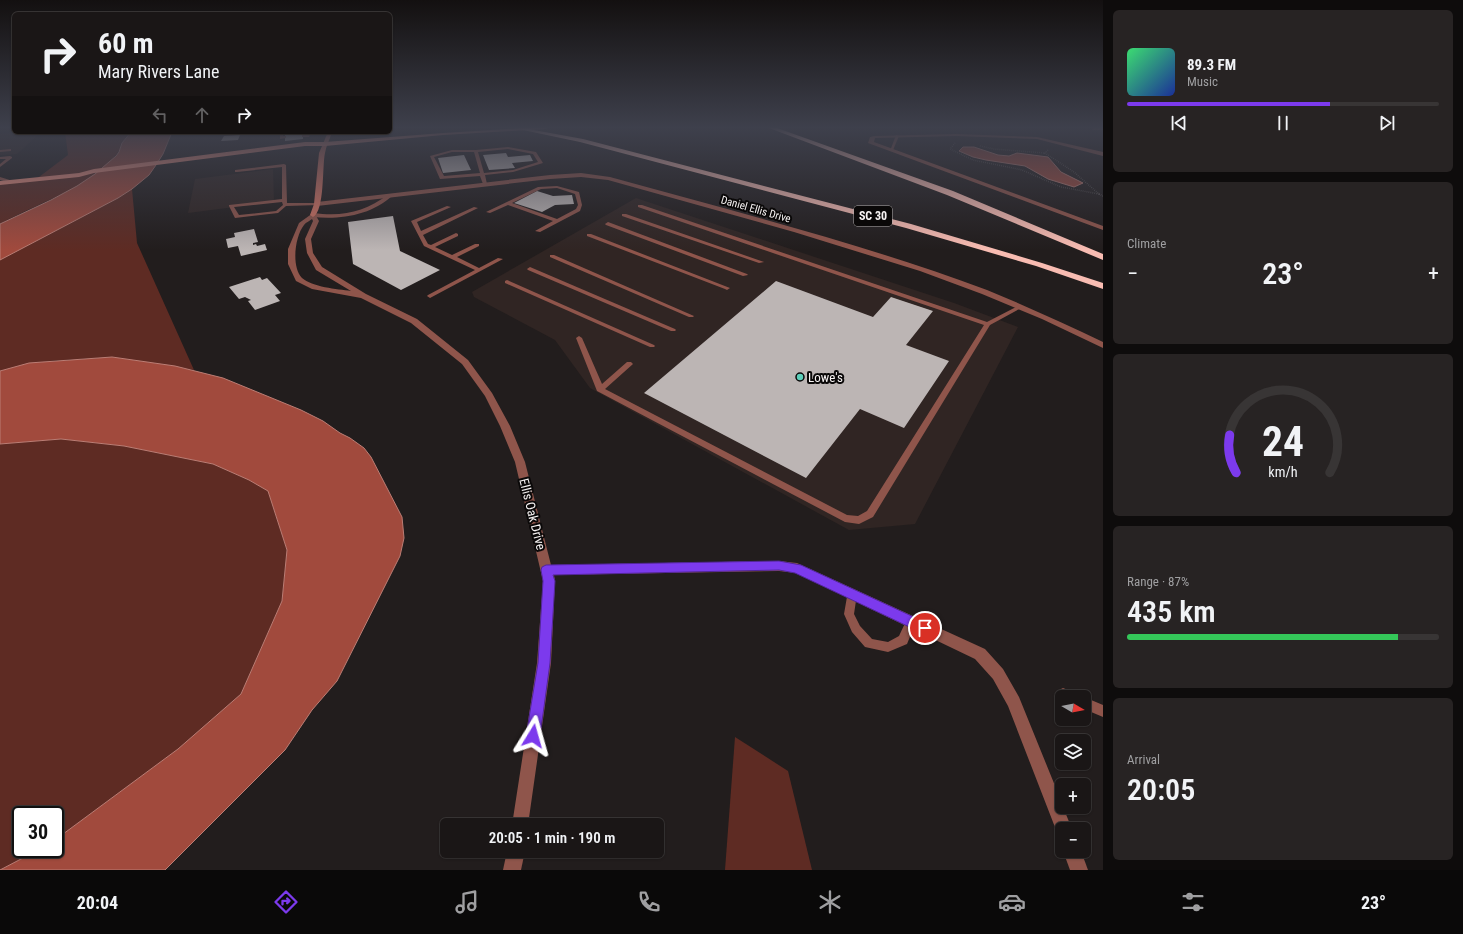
<!DOCTYPE html>
<meta charset="utf-8">
<style>
body{margin:0;font-family:"Roboto Condensed",sans-serif;background:#272323;color:#f1f3f6;height:100vh;display:flex;flex-direction:column;font-size:15px;white-space:nowrap}
*{box-sizing:border-box;margin:0}
p{font-size:13px;color:#9f9fa1}
.icon{flex:none;width:22px;height:22px;fill:none;stroke:currentColor;stroke-width:2;stroke-linecap:round;stroke-linejoin:round}
.map{position:relative;flex:1;overflow:hidden}
.side{display:flex;flex-direction:column;gap:10px;padding:10px;background:#0e0c0c;width:360px}
.side>*{flex:none}
.hud{position:absolute;left:12px;top:12px;width:380px;height:122px;border-radius:6px;box-shadow:0 1px 3px #0004,0 0 0 1px #383535;background:#1a1616;color:#f1f3f6;overflow:hidden}
.needle{width:26px;rotate:100deg}
.buttons{position:absolute;left:1055px;top:690px;display:grid;gap:8px}
.buttons a{display:grid;place-items:center;width:36px;height:36px;border-radius:6px;background:#1a1616;box-shadow:0 1px 3px #0004,0 0 0 1px #383535;font-size:20px}
.speed{position:absolute;left:12px;top:806px;display:flex;gap:8px;font-size:20px;font-weight:700;text-align:center}
.speed>*{display:grid;place-content:center;width:52px;height:52px;border-radius:50%;background:#1a1616;box-shadow:0 1px 3px #0004,0 0 0 1px #383535;line-height:1}
.speed .limit{border:2px solid #111;border-radius:6px;background:#fff;color:#111}
.pin{position:absolute;display:grid;place-items:center;width:34px;height:34px;color:#fff;margin:-17px;border:2px solid #fff;border-radius:50%;box-shadow:0 1px 4px #0007}
.me{position:absolute;width:44px;margin:-22px;rotate:8deg;stroke-linejoin:round;filter:drop-shadow(0 0 3px #0008)}
.turn{display:flex;align-items:center;gap:14px;height:84px;padding:0 20px;font-size:18px}
.turn .icon{width:52px;height:52px;stroke-width:2.5}
.turn b{display:block;font-size:28px;line-height:34px}
.lanes{display:flex;align-items:center;height:38px;padding:0 20px;background:#0003;justify-content:center;gap:20px;direction:ltr}
.lanes .off{opacity:.35}
.big{font-size:30px;font-weight:600;line-height:1.1}
.side .tile{flex:1;display:flex;flex-direction:column;justify-content:center;gap:6px;min-width:0;padding:0 14px;border-radius:6px;background:#272323}
.side .dial{align-items:center;gap:0}
.dial svg{height:104px;overflow:visible;fill:none;stroke:#383535;stroke-width:7;stroke-linecap:round;text-anchor:middle}
.dial text{fill:#f1f3f6;stroke:none}
.song{display:flex;align-items:center;gap:12px}
.cover{width:48px;height:48px;border-radius:6px;background:linear-gradient(135deg,hsl(140 70% 55%),hsl(230 70% 35%))}
.played{height:4px;border-radius:2px;background:linear-gradient(90deg,#7c3aed 65%,#383535 65%)}
.keys{display:flex;justify-content:space-around;direction:ltr}
.heat{display:flex;justify-content:space-between;align-items:center;font-size:22px;direction:ltr}
.charge{height:6px;border-radius:3px;background:linear-gradient(90deg,#34c759 87%,#383535 0)}
.trip{position:absolute;left:440px;top:818px;width:224px;height:40px;border-radius:6px;background:#1a1616;box-shadow:0 1px 3px #0004,0 0 0 1px #383535;font-weight:600;line-height:40px;text-align:center}
.tab-bar{display:flex;height:64px;justify-content:space-around;align-items:center;background:#0a0909;color:#9f9fa1}
.tab-bar .icon{width:28px;height:28px}
.tab-bar .selected{color:#7c3aed}
.tab-bar b{font-size:18px;color:#f1f3f6}
main{display:flex;flex:1;min-height:0}
.map>svg:first-child{display:block}
.built{fill:#302523}
.green{fill:#5e2b23}
.water{fill:#a14a3d;stroke:#bb7d74}
.building{fill:#bcb5b4}
.lines{fill:none;stroke-linecap:round;stroke-linejoin:round}
.path{stroke:#696565;stroke-width:1.5;stroke-dasharray:0.5 1.5;stroke-linecap:butt}
.lane{fill:#8f554b;fill-rule:evenodd}
.street{fill:#8f554b;fill-rule:evenodd}
.secondary{fill:#d07262;fill-rule:evenodd}
.primary{fill:#f39281;fill-rule:evenodd}
.highway{fill:#f8bcb2;fill-rule:evenodd}
.route{fill:#7c3aed;stroke:#51269a}
.poi-dot{fill:#5cceba;stroke:#0a0808;stroke-width:1.5}
.labels{text-anchor:middle;stroke-width:4;stroke-linejoin:round;paint-order:stroke}
.far-street-label{font-size:11px;fill:#f7f3f3;stroke:#0a0808}
.shield{fill:#0a0808;stroke:#b0acac;stroke-width:1}
.shield-label{font-size:12px;font-weight:bold;fill:#f7f3f3}
.poi-label{font-size:13px;fill:#f7f3f3;stroke:#0a0808;text-anchor:start}
.street-label{font-size:13px;fill:#f7f3f3;stroke:#0a0808}
</style>
<main>
<div class="map">
<svg width="1103" height="870" viewBox="0 0 1103 870">
<rect width="100%" height="100%" fill="#221d1d"/>
<g class="built">
<path d="M23,132H41L17,154L0,155V134Z"/>
<path d="M273,169L274,202L188,213L195,179Z"/>
<path d="M636,198L954,303L1018,327L915,524L849,530L590,388L555,340L474,297L472,292Z"/>
</g>
<g class="green">
<path d="M65,132H131C106,184 47,198 0,224V183L35,180L68,155Z"/>
<path d="M132,189L137,243L194,370L112,357L49,361L0,371V260L118,198Z"/>
<path d="M61,439L124,446L213,464L249,480L268,491L287,550L282,601L241,694L178,749L55,840V815H21V849H40L0,870V444Z"/>
<path d="M735,737L788,771L812,870H725Z"/>
</g>
<g class="water">
<path d="M131,132H172L163,154L156,165L149,175L132,189L118,198L0,260V224L51,200L77,186L95,174L116,156L119,152L122,143Z"/>
<path d="M963,147H974L998,155L1009,156L1017,153L1048,157L1061,172L1083,183L1074,187L1048,179L1025,166L986,160L973,157L959,151Z"/>
<path d="M112,357L175,366L223,378L301,410L323,421L340,433L350,438L364,448L371,457L402,517L404,538L400,556L337,681L312,710L285,750L165,870H0L40,849H55V840L178,749L241,694L282,601L287,550L268,491L249,480L213,464L124,446L61,439L0,444V371L29,363Z"/>
</g>
<g class="building">
<path d="M303,133V139L285,141V135Z"/>
<path d="M240,135L238,140L221,141L224,136Z"/>
<path d="M506,153L508,157L530,155L533,161L512,163L515,168L489,170L483,155Z"/>
<path d="M464,155L471,170L443,173L438,158Z"/>
<path d="M537,191L553,196L572,195L574,204L555,205L542,212L514,203Z"/>
<path d="M393,216L400,251L440,270L401,290L353,264L348,222Z"/>
<path d="M254,229L258,242L253,243V245L256,244L257,246L265,244L267,250L241,256L238,246L228,248L226,239L235,237L234,233Z"/>
<path d="M260,277L262,280L267,278L281,293L275,295L280,301L255,310L248,301L251,300L245,297L239,299L229,287Z"/>
<path d="M776,281L873,317L891,297L933,311L906,345L949,361L904,428L860,409L806,478L644,393Z"/>
</g>
<g class="lines">
<g class="path">
<path d="M955,143L950,149L973,160L1022,170L1061,187L1099,194L1074,172L1045,153L1049,149"/>
<path d="M980,146L994,149L1045,153"/>
<path d="M1099,194L1103,196"/>
</g>
<g class="lane">
<path d="M1093,128H1103V130H1092Z"/>
<path d="M280,132H284L283,136H286V138L280,139Z"/>
<path d="M307,132H311L309,137H302V135H306Z"/>
<path d="M896,135L899,136L893,150L890,151Z"/>
<path d="M508,147L536,152L543,163L513,172L485,175L487,184L485,185L483,184L480,176L440,179L430,156L452,150H476ZM508,149L533,154L538,162L513,170L484,173L478,152ZM452,152H474L480,173L444,176L434,157Z"/>
<path d="M11,149V151L0,152V150Z"/>
<path d="M10,156L12,157V158L0,167V164L6,159H0V157Z"/>
<path d="M284,164L286,165L287,203H317L319,204V205L286,206L278,213L235,218L229,206V205L282,199V167L237,172H235V170ZM282,202L283,205L276,211L239,215L234,207Z"/>
<path d="M0,177L13,181V182L11,183L0,180Z"/>
<path d="M557,186L579,192L582,205L580,211L540,232L535,231L553,221L508,205L490,213L486,212L538,187ZM557,188L575,194L578,205L576,209L557,219L512,203L541,189Z"/>
<path d="M389,194L393,195C372,215 341,220 313,217L310,215L313,213C344,217 364,212 389,194Z"/>
<path d="M638,205H642L987,322L1018,306H1022L1023,307L990,325L873,517L859,524L845,522L597,391L576,338L579,336L582,338L602,384L627,362H631L633,364L605,389L847,515L858,516L867,511L984,325L638,207Z"/>
<path d="M447,206L451,207L417,222L421,231L474,207L478,208L423,235L428,244L431,245L456,233L458,234V236L435,247L452,255L475,244H479V246L457,257L479,268L498,258L503,259L430,298L427,296L428,295L475,270L424,246L411,221Z"/>
<path d="M622,214H626L764,262L759,263L622,216Z"/>
<path d="M608,222L747,274L748,275L743,276L606,225L605,224Z"/>
<path d="M587,234H591L730,288L727,290L725,289L587,236Z"/>
<path d="M550,255H554L694,316L693,317H689L550,257Z"/>
<path d="M530,267L675,329L676,330L675,331H671L528,270L527,269Z"/>
<path d="M507,280L654,345L655,346L654,347H650L505,283V281Z"/>
<path d="M852,590L856,591L857,594L854,614L860,626L872,639L888,642L899,636L907,619L911,617L915,619L916,622L907,644L888,652L865,647L852,632L844,614L848,591Z"/>
<path d="M1063,688L1075,693L1077,697H1062V699L1059,698L1057,694L1059,690Z"/>
<path d="M1084,697L1103,705V717L1084,709Z"/>
</g>
<g class="street">
<path d="M956,134L1037,137L1103,152V156L1037,139L956,136L875,138L874,142L1103,226V230L868,143L870,137L874,136Z"/>
<path d="M581,173L610,177C736,212 864,244 987,290C1026,306 1065,324 1103,342V348L1042,319L982,294L920,271L794,232L608,180L581,177L550,179L317,206L314,204L317,202L550,175Z"/>
<path d="M313,213L315,214L319,221L311,239L313,253L322,267L366,294L417,319L468,360L492,393L510,426L525,462L551,565L779,561L797,563L985,649L1003,669L1019,697L1062,803V807H1063L1072,829H1062V836L1058,835L1008,706L993,679L975,659L796,573L779,571L554,575L555,581L551,663L528,825H512L537,663L543,581L515,462L500,426L485,396L462,364L411,323L361,298L312,289L296,281L288,264V249L299,223ZM312,219L313,221L305,239L307,253L316,270L351,291C337,289 312,287 302,278C291,267 295,236 304,225C306,222 310,221 312,219Z"/>
<path d="M507,851H525L521,870H503Z"/>
<path d="M1063,851H1081L1088,870H1070Z"/>
</g>
<path class="secondary" d="M328,132H332C330,139 326,146 325,153C322,166 325,211 313,217L310,215L314,204L319,153Z"/>
<path class="primary" d="M522,128H547L545,129L443,135L325,146H305L94,173L79,177L0,185V181L79,173L94,169L305,142H325L443,133Z"/>
<g class="highway">
<path d="M523,128L583,139L911,224L1042,263L1103,283V289L1036,266L906,228L580,142L523,130Z"/>
<path d="M769,128H777L953,191L1103,254V260L947,195Z"/>
</g>
</g>
<linearGradient id="sky" x2="0" y2="1"><stop stop-color="#131010"/><stop offset="0.51" stop-color="#3e404c"/><stop offset="1" stop-color="#3e404c" stop-opacity="0"/></linearGradient>
<rect width="1103" height="250" fill="url(#sky)"/>
<path class="route" d="M779,561L801,565L929,624L931,628L929,632L925,634L920,632L795,573L779,570L553,575L555,581L550,663L540,736L538,741L533,743L528,741L526,736L538,663L543,581L541,570L542,567L546,565Z"/>
<circle class="poi-dot" cx="800" cy="377" r="4"/>
<g class="labels">
<g class="far-street-label">
<text transform="translate(756 209) rotate(16)" y="4">Daniel Ellis Drive</text>
</g>
<rect class="shield" x="854" y="206" width="38" height="20" rx="3"/>
<g class="shield-label">
<text x="873" y="220">SC 30</text>
</g>
<g class="poi-label">
<text x="808" y="382">Lowe's</text>
</g>
<g class="street-label">
<text transform="translate(533 514) rotate(76)" y="5">Ellis Oak Drive</text>
</g>
</g>
</svg>
<div class="buttons">
<a><svg class="needle" viewBox="-14 -14 28 28"><path d="M0-13l5 13h-10z" fill="#e53935"/><path d="M0 13l5-13h-10z" fill="#9f9fa1"/></svg></a>
<a><svg class="icon" aria-label="layers" viewBox="0 0 24 24"><path d="M12 4l9 5-9 5-9-5zM3 14l9 5 9-5"/></svg></a>
<a>+</a>
<a>−</a>
</div>
<div class="speed"><div class="limit">30</div></div>
<div class="pin" style="left:925px;top:628px;background:#d93025"><svg class="icon" aria-label="arrive" viewBox="0 0 24 24"><path d="M6 21V4h12l-3 4 3 4H6"/></svg></div>
<svg class="me" style="left:533px;top:736px" viewBox="-20 -20 40 40"><path d="M0-17L14 15 0 8-14 15z" fill="#7c3aed" stroke="#fff" stroke-width="4"/></svg>
<div class="trip">20:05 · 1 min · 190 m</div>
<div class="hud">
<div class="turn"><svg class="icon" aria-label="right" viewBox="0 0 24 24"><path d="M7 20v-9h11M14 6l5 5-5 5"/></svg><div><b>60 m</b>Mary Rivers Lane</div></div>
<div class="lanes"><svg class="icon off" aria-label="left" viewBox="0 0 24 24"><path d="M17 20v-9H6M10 6l-5 5 5 5"/></svg><svg class="icon off" aria-label="ahead" viewBox="0 0 24 24"><path d="M12 20V5M6 11l6-6 6 6"/></svg><svg class="icon" aria-label="right" viewBox="0 0 24 24"><path d="M7 20v-9h11M14 6l5 5-5 5"/></svg></div>
</div>
</div>
<section class="side">
<div class="tile">
<div class="song"><i class="cover"></i><div><b>89.3 FM</b><p>Music</p></div></div>
<div class="played"></div>
<div class="keys"><svg class="icon" aria-label="previous" viewBox="0 0 24 24"><path d="M18 5L8 12l10 7zM5 5v14"/></svg><svg class="icon" aria-label="pause" viewBox="0 0 24 24"><path d="M8 5v14M16 5v14"/></svg><svg class="icon" aria-label="next" viewBox="0 0 24 24"><path d="M6 5l10 7-10 7zM19 5v14"/></svg></div>
</div>
<div class="tile"><p>Climate</p>
<div class="heat"><a>−</a><b class="big">23°</b><a>+</a></div>
</div>
<div class="tile dial"><svg viewBox="0 0 100 80">
<path d="M14 69A42 42 0 1 1 86 69"/>
<path d="M14 69A42 42 0 0 1 9 40" stroke="#7c3aed"/>
<text x="50" y="56" font-size="32" font-weight="700">24</text>
<text x="50" y="72" font-size="11">km/h</text>
</svg></div>
<div class="tile"><p>Range · 87%</p><b class="big">435 km</b><div class="charge"></div></div>
<div class="tile"><p>Arrival</p><b class="big">20:05</b></div>
</section>
</main>
<nav class="tab-bar">
<b>20:04</b>
<svg class="icon selected" aria-label="directions" viewBox="0 0 24 24"><path d="M12 3l9 9-9 9-9-9zM9 14v-3h6M13 9l2 2-2 2"/></svg>
<svg class="icon" aria-label="music" viewBox="0 0 24 24"><path d="M9 18V5l10-2v13"/><circle cx="6" cy="18" r="3"/><circle cx="16" cy="16" r="3"/></svg>
<svg class="icon" aria-label="phone" viewBox="0 0 24 24"><path d="M5 4h4l2 5-3 2q2 4 5 5l2-3 5 2v4C11 20 4 13 5 4z"/></svg>
<svg class="icon" aria-label="climate" viewBox="0 0 24 24"><path d="M12 3v18M4 7l16 10M4 17L20 7"/></svg>
<svg class="icon" aria-label="car" viewBox="0 0 24 24"><path d="M5 17H2v-5l4-1 3-4h7l3 4 3 1v5h-3M9 17h6M6 11h13"/><circle cx="7" cy="17" r="2"/><circle cx="17" cy="17" r="2"/></svg>
<svg class="icon" aria-label="filters" viewBox="0 0 24 24"><path d="M4 7h16M4 17h16"/><circle cx="9" cy="7" r="2"/><circle cx="15" cy="17" r="2"/></svg>
<b>23°</b>
</nav>
